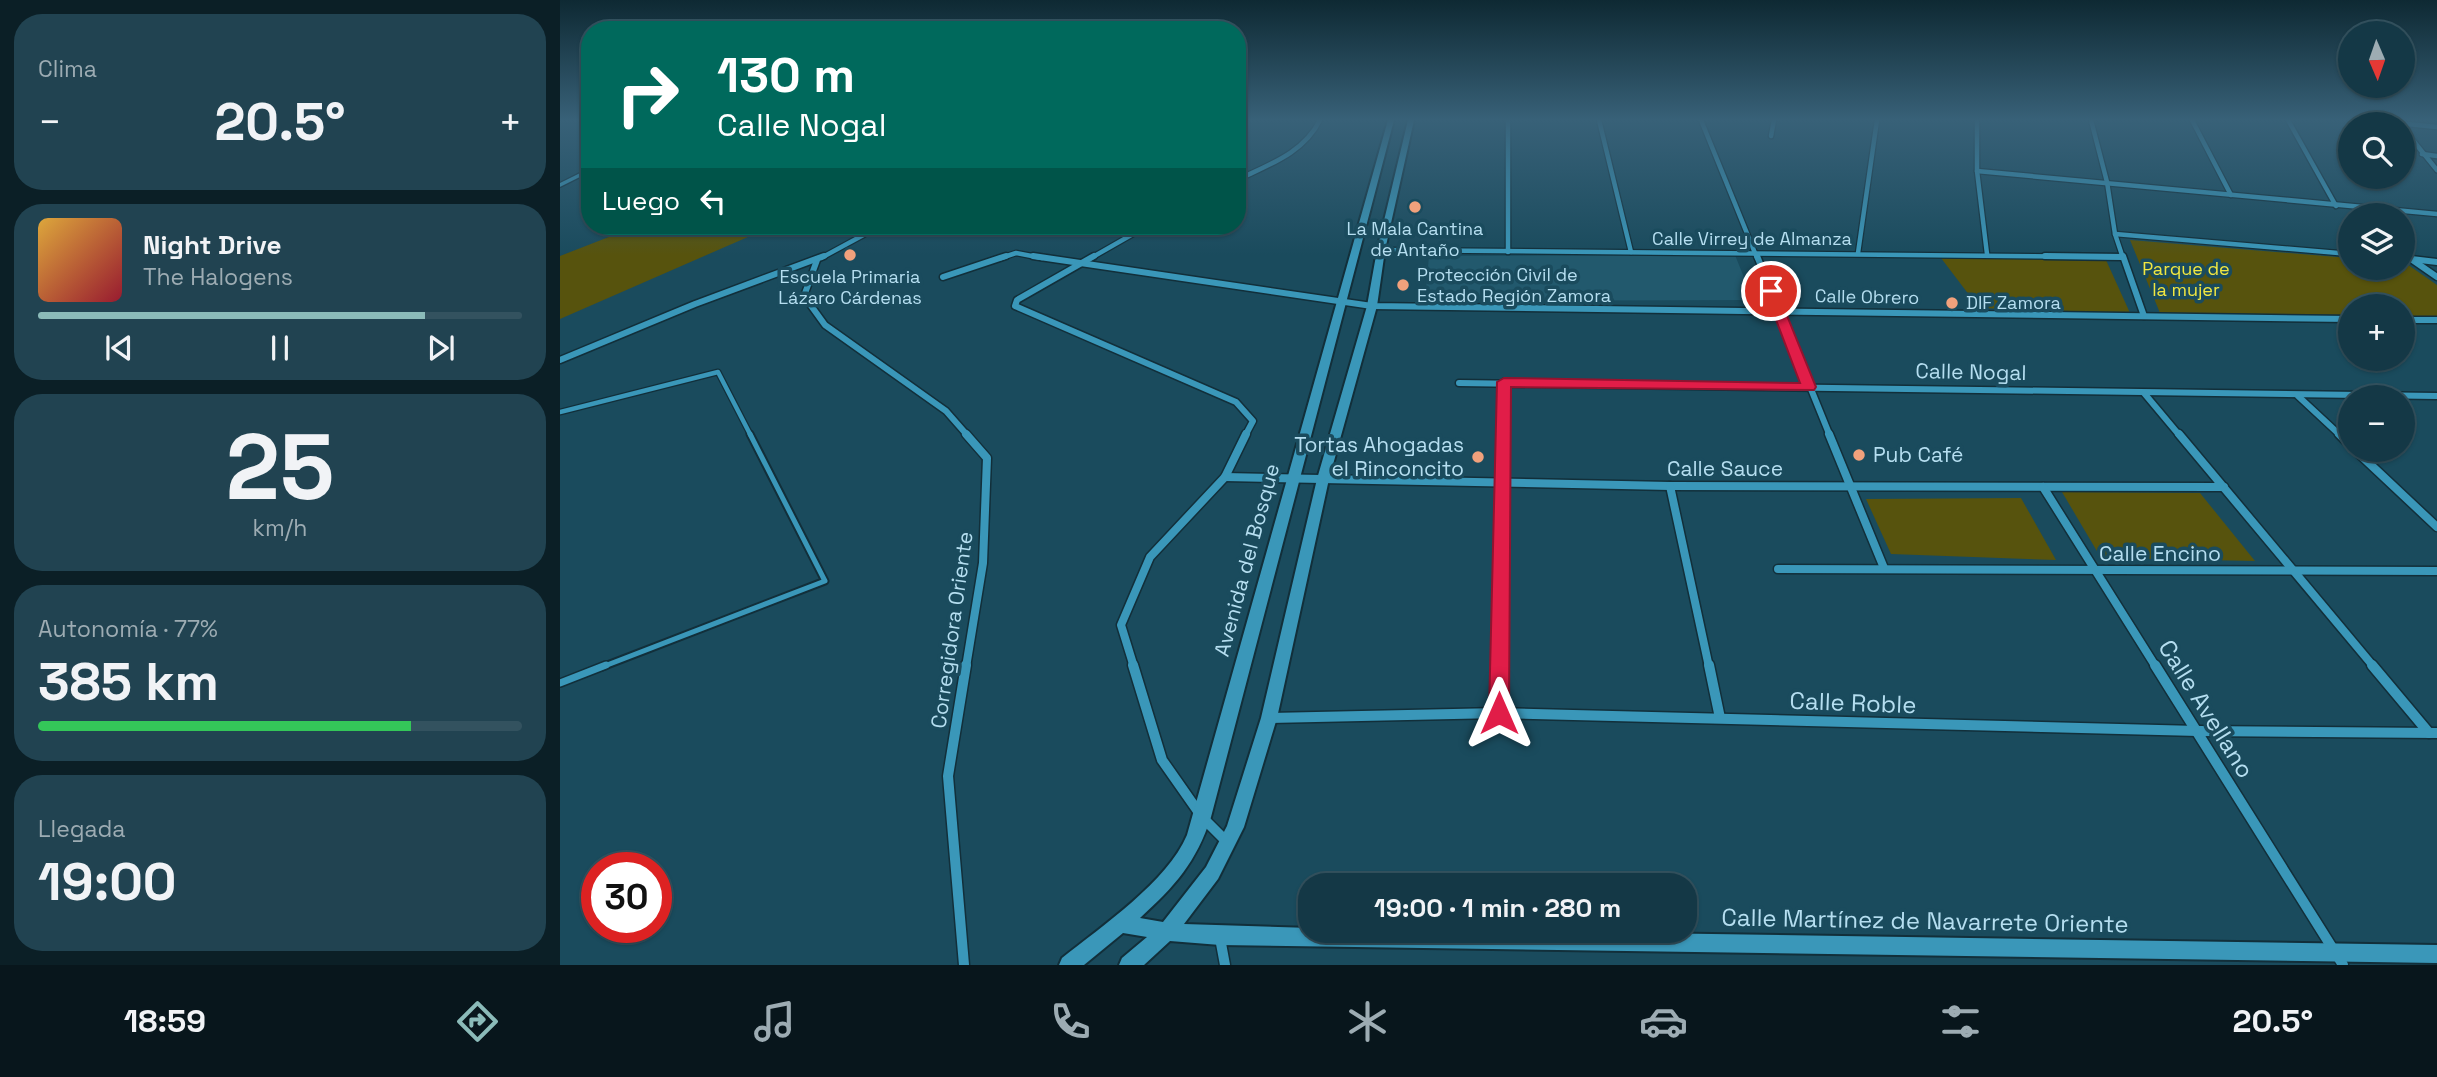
<!DOCTYPE html>
<html lang="es">
<meta charset="utf-8">
<style>
body{margin:0;font-family:"Space Grotesk",sans-serif;background:#214351;color:#f1f3f6;height:100vh;display:flex;flex-direction:column;font-size:26px;white-space:nowrap}
*{box-sizing:border-box;margin:0}
p{font-size:23px;color:#9dacb3}
.icon{flex:none;width:38px;height:38px;fill:none;stroke:currentColor;stroke-width:2;stroke-linecap:round;stroke-linejoin:round}
.map{position:relative;flex:1;overflow:hidden}
.sheet{display:flex;flex-direction:column;gap:14px;padding:14px;background:#0b1f26;width:560px}
.sheet>*{flex:none}
.top-card{position:absolute;left:21px;top:21px;width:665px;height:214px;border-radius:28px;box-shadow:0 2px 5px #0004,0 0 0 2px #33525f;background:#00695c;color:#fff;overflow:hidden}
.needle{width:46px;rotate:178deg}
.controls{position:absolute;left:1778px;top:21px;display:grid;gap:14px}
.controls a{display:grid;place-items:center;width:77px;height:77px;border-radius:50%;background:#143846;box-shadow:0 2px 5px #0004,0 0 0 2px #33525f;font-size:35px}
.speed{position:absolute;left:21px;top:852px;display:flex;gap:14px;font-size:35px;font-weight:700;text-align:center}
.speed>*{display:grid;place-content:center;width:91px;height:91px;border-radius:50%;background:#143846;box-shadow:0 2px 5px #0004,0 0 0 2px #33525f;line-height:1}
.speed .limit{border:10px solid #d22;background:#fff;color:#111}
.pin{position:absolute;display:grid;place-items:center;width:60px;height:60px;color:#fff;margin:-30px;border:4px solid #fff;border-radius:50%;box-shadow:0 2px 7px #0007}
.me{position:absolute;width:77px;margin:-38px;rotate:0deg;stroke-linejoin:round;filter:drop-shadow(0 0 5px #0008)}
.turn{display:flex;align-items:center;gap:24px;height:147px;padding:0 21px;font-size:32px}
.turn .icon{width:91px;height:91px;stroke-width:2.5}
.turn b{display:block;font-size:49px;line-height:60px}
.then{display:flex;align-items:center;height:66px;padding:0 21px;background:#0003;gap:14px;font-size:26px}
.big{font-size:52px;font-weight:700;line-height:1.1}
.sheet .card{flex:1;display:flex;flex-direction:column;justify-content:center;gap:10px;min-width:0;padding:0 24px;border-radius:28px;background:#214351}
.sheet .dial{align-items:center;gap:0}
.dial b{font-size:91px;line-height:1}
.song{display:flex;align-items:center;gap:21px}
.cover{width:84px;height:84px;border-radius:10px;background:linear-gradient(135deg,hsl(40 70% 55%),hsl(350 70% 35%))}
.played{height:7px;border-radius:4px;background:linear-gradient(90deg,#8bbbb9 80%,#33525f 80%)}
.keys{display:flex;justify-content:space-around;direction:ltr}
.heat{display:flex;justify-content:space-between;align-items:center;font-size:38px;direction:ltr}
.charge{height:10px;border-radius:5px;background:linear-gradient(90deg,#34c759 77%,#33525f 0)}
.trip{position:absolute;left:738px;top:873px;width:399px;height:70px;border-radius:28px;background:#143846;box-shadow:0 2px 5px #0004,0 0 0 2px #33525f;font-weight:700;line-height:70px;text-align:center}
.dock{display:flex;height:112px;justify-content:space-around;align-items:center;background:#08161c;color:#9dacb3}
.dock .icon{width:49px;height:49px}
.dock .current{color:#8bbbb9}
.dock b{font-size:32px;color:#f1f3f6}
main{display:flex;flex:1;min-height:0}
.map>svg:first-child{display:block}
.built{fill:#22596d}
.green{fill:#57530d}
.lines{fill:none;stroke-linecap:round;stroke-linejoin:round}
.service-far3-casing{stroke:#122f3a;stroke-width:6}
.service-far2-casing{stroke:#122f3a;stroke-width:7}
.service-far1-casing{stroke:#122f3a;stroke-width:9}
.service-casing{stroke:#122f3a;stroke-width:10}
.minor-far3-casing{stroke:#122f3a;stroke-width:7}
.minor-far2-casing{stroke:#122f3a;stroke-width:9}
.minor-far1-casing{stroke:#122f3a;stroke-width:11}
.minor-casing{stroke:#122f3a;stroke-width:13}
.tertiary-casing{stroke:#122f3a;stroke-width:4}
.service-far3{stroke:#3a97b9;stroke-width:3.5}
.service-far2{stroke:#3a97b9;stroke-width:4.5}
.service-far1{stroke:#3a97b9;stroke-width:5}
.service{stroke:#3a97b9;stroke-width:7}
.minor-far3{stroke:#3a97b9;stroke-width:4.5}
.minor-far2{stroke:#3a97b9;stroke-width:6}
.minor-far1{stroke:#3a97b9;stroke-width:8}
.minor{stroke:#3a97b9;stroke-width:10}
.tertiary{fill:#3a97b9;fill-rule:evenodd}
.route{fill:#e11d48;stroke:#92132f;stroke-width:2}
.poi-dot{fill:#f1a17c;stroke:#1a4b5d;stroke-width:2.5}
.labels{text-anchor:middle;stroke-width:7;stroke-linejoin:round;paint-order:stroke}
.far-poi-label{font-size:18px;fill:#b5def0;stroke:#1a4b5d}
.far-street-label{font-size:18px;fill:#b5def0;stroke:#1a4b5d}
.far-park-label{font-size:18px;fill:#f1e740;stroke:#1a4b5d}
.street-label{font-size:21px;fill:#b5def0;stroke:#1a4b5d}
.poi-label{font-size:21px;fill:#b5def0;stroke:#1a4b5d;text-anchor:end}
.near-street-label{font-size:24px;fill:#b5def0;stroke:#1a4b5d}
</style>
<main>
<section class="sheet">
<div class="card"><p>Clima</p>
<div class="heat"><a>−</a><b class="big">20.5°</b><a>+</a></div>
</div>
<div class="card">
<div class="song"><i class="cover"></i><div><b>Night Drive</b><p>The Halogens</p></div></div>
<div class="played"></div>
<div class="keys"><svg class="icon" aria-label="previous" viewBox="0 0 24 24"><path d="M18 5L8 12l10 7zM5 5v14"/></svg><svg class="icon" aria-label="pause" viewBox="0 0 24 24"><path d="M8 5v14M16 5v14"/></svg><svg class="icon" aria-label="next" viewBox="0 0 24 24"><path d="M6 5l10 7-10 7zM19 5v14"/></svg></div>
</div>
<div class="card dial"><b>25</b><p>km/h</p></div>
<div class="card"><p>Autonomía · 77%</p><b class="big">385 km</b><div class="charge"></div></div>
<div class="card"><p>Llegada</p><b class="big">19:00</b></div>
</section>
<div class="map">
<svg width="1877" height="965" viewBox="0 0 1877 965">
<rect width="100%" height="100%" fill="#1a4b5d"/>
<path class="built" d="M1175,255L1193,300L865,301L869,256Z"/>
<g class="green">
<path d="M77,226H213L0,319V256Z"/>
<path d="M1570,240L1790,258V268H1843L1844,262L1877,285V316H1843V306H1790V315L1600,313Z"/>
<path d="M1381,258L1546,260L1570,313L1419,308Z"/>
<path d="M1502,492L1640,493L1695,561L1541,558Z"/>
<path d="M1461,498L1496,560L1331,554L1306,499Z"/>
</g>
<g class="lines">
<defs>
<path id="service-far3" d="M0,185L30,170"/>
<path id="service-far2" d="M0,412L158,372L191,436"/>
<path id="service-far1" d="M42,667L265,581L190,434"/>
<path id="service" d="M0,683L46,665"/>
<g id="minor-far3">
<path d="M948,120V252"/>
<path d="M1039,120L1071,252"/>
<path d="M1141,120L1197,258"/>
<path d="M1417,120V171L1427,254"/>
<path d="M1531,120L1547,182L1555,234L1563,258"/>
<path d="M1632,120L1671,195"/>
<path d="M1728,120L1776,206"/>
<path d="M1808,120L1877,127"/>
<path d="M1843,128L1877,170"/>
<path d="M1211,136L1214,120"/>
<path d="M1862,154L1877,156"/>
<path d="M1417,171L1877,214"/>
<path d="M677,180C708,165 744,153 760,120"/>
<path d="M1555,234L1790,254"/>
<path d="M821,250L1563,257"/>
<path d="M1298,253L1317,120"/>
<path d="M261,258L320,226"/>
<path d="M441,258L456,253L482,258"/>
<path d="M531,258L587,226"/>
</g>
<g id="minor-far2">
<path d="M473,256L812,306L1790,319"/>
<path d="M534,256L457,300L455,306L676,402L693,421L685,436"/>
<path d="M1197,256L1270,436"/>
<path d="M1485,256L1563,257"/>
<path d="M1563,256L1584,316"/>
<path d="M1843,258L1877,262"/>
<path d="M1851,259L1877,277"/>
<path d="M257,260L244,296L265,325L386,411L408,436"/>
<path d="M383,277L446,256"/>
<path d="M1843,320H1877"/>
<path d="M0,360L135,304L264,256"/>
<path d="M899,383L1877,396"/>
<path d="M1584,393L1620,436"/>
<path d="M1738,396L1781,436"/>
<path d="M943,436L944,382"/>
</g>
<g id="minor-far1">
<path d="M1269,434L1324,568"/>
<path d="M1619,434L1814,667"/>
<path d="M1779,434L1790,445"/>
<path d="M1795,450L1877,527"/>
<path d="M665,477L1110,486L1664,487"/>
<path d="M1110,486L1149,667"/>
<path d="M1483,487L1596,667"/>
<path d="M1218,569L1877,571"/>
<path d="M406,667L423,563L427,458L406,434"/>
<path d="M574,667L561,625L590,557L665,477L686,434"/>
<path d="M940,667L943,434"/>
</g>
<g id="minor">
<path d="M573,665L602,760L642,817L667,842"/>
<path d="M1149,665L1160,718"/>
<path d="M1595,665L1783,965"/>
<path d="M1812,665L1869,733"/>
<path d="M939,713L940,665"/>
<path d="M709,718L939,713L1638,731L1877,733"/>
<path d="M660,938L665,965"/>
<path d="M404,965L388,776L406,665"/>
</g>
<path id="tertiary" d="M828,120H834L651,817C636,863 615,886 580,918L603,922L646,867L667,826L701,718L757,479L807,306L817,250L848,120H854L825,250L817,306L769,479L717,718L684,827L658,879L624,924L751,928V931H950L1877,945V963L660,945L610,941L584,965H559L562,958L587,937L563,933L524,965H499L502,958C541,927 608,881 627,835Z"/>
</defs>
<use href="#service-far3" class="service-far3-casing"/>
<use href="#service-far2" class="service-far2-casing"/>
<use href="#service-far1" class="service-far1-casing"/>
<use href="#service" class="service-casing"/>
<use href="#minor-far3" class="minor-far3-casing"/>
<use href="#minor-far2" class="minor-far2-casing"/>
<use href="#minor-far1" class="minor-far1-casing"/>
<use href="#minor" class="minor-casing"/>
<use href="#tertiary" class="tertiary-casing"/>
<use href="#service-far3" class="service-far3"/>
<use href="#service-far2" class="service-far2"/>
<use href="#service-far1" class="service-far1"/>
<use href="#service" class="service"/>
<use href="#minor-far3" class="minor-far3"/>
<use href="#minor-far2" class="minor-far2"/>
<use href="#minor-far1" class="minor-far1"/>
<use href="#minor" class="minor"/>
<use href="#tertiary" class="tertiary"/>
</g>
<linearGradient id="sky" x2="0" y2="1"><stop stop-color="#0e2933"/><stop offset="0.47" stop-color="#386178"/><stop offset="1" stop-color="#386178" stop-opacity="0"/></linearGradient>
<rect width="1877" height="255" fill="url(#sky)"/>
<path class="route" d="M1207,288L1217,291L1256,387L1254,390L951,387L949,713L946,719H932L929,713L937,382L944,378L1240,383L1205,291Z"/>
<g class="poi-dot">
<circle cx="855" cy="207" r="7"/>
<circle cx="290" cy="255" r="7"/>
<circle cx="843" cy="285" r="7"/>
<circle cx="1392" cy="303" r="7"/>
<circle cx="1299" cy="455" r="7"/>
<circle cx="918" cy="457" r="7"/>
</g>
<g class="labels">
<g class="far-poi-label">
<text x="855" y="235">La Mala Cantina<tspan x="855" dy="21">de Antaño</tspan></text>
<text x="857" y="281" text-anchor="start">Protección Civil de<tspan x="857" dy="21">Estado Región Zamora</tspan></text>
<text x="290" y="283">Escuela Primaria<tspan x="290" dy="21">Lázaro Cárdenas</tspan></text>
<text x="1406" y="309" text-anchor="start">DIF Zamora</text>
</g>
<g class="far-street-label">
<text x="1192" y="245">Calle Virrey de Almanza</text>
<text transform="translate(1307 297) rotate(1)" y="6">Calle Obrero</text>
</g>
<g class="far-park-label">
<text x="1626" y="275">Parque de<tspan x="1626" dy="21">la mujer</tspan></text>
</g>
<g class="street-label">
<text transform="translate(1411 372) rotate(1)" y="7">Calle Nogal</text>
<text x="1165" y="476">Calle Sauce</text>
<text x="1600" y="561">Calle Encino</text>
<text transform="translate(687 560) rotate(-75)" y="7">Avenida del Bosque</text>
<text transform="translate(392 630) rotate(-82)" y="7">Corregidora Oriente</text>
</g>
<g class="poi-label">
<text x="904" y="452">Tortas Ahogadas<tspan x="904" dy="24">el Rinconcito</tspan></text>
<text x="1313" y="462" text-anchor="start">Pub Café</text>
</g>
<g class="near-street-label">
<text transform="translate(1293 703) rotate(2)" y="8">Calle Roble</text>
<text transform="translate(1646 709) rotate(58)" y="8">Calle Avellano</text>
<text transform="translate(1365 921) rotate(1)" y="8">Calle Martínez de Navarrete Oriente</text>
</g>
</g>
</svg>
<div class="controls">
<a><svg class="needle" viewBox="-14 -14 28 28"><path d="M0-13l5 13h-10z" fill="#e53935"/><path d="M0 13l5-13h-10z" fill="#9dacb3"/></svg></a>
<a><svg class="icon" aria-label="search" viewBox="0 0 24 24"><circle cx="10" cy="10" r="6"/><path d="M15 15l6 6"/></svg></a>
<a><svg class="icon" aria-label="layers" viewBox="0 0 24 24"><path d="M12 4l9 5-9 5-9-5zM3 14l9 5 9-5"/></svg></a>
<a>+</a>
<a>−</a>
</div>
<div class="speed"><div class="limit">30</div></div>
<div class="pin" style="left:1211px;top:291px;background:#d93025"><svg class="icon" aria-label="arrive" viewBox="0 0 24 24"><path d="M6 21V4h12l-3 4 3 4H6"/></svg></div>
<svg class="me" style="left:939px;top:713px" viewBox="-20 -20 40 40"><path d="M0-17L14 15 0 8-14 15z" fill="#e11d48" stroke="#fff" stroke-width="4"/></svg>
<div class="trip">19:00 · 1 min · 280 m</div>
<div class="top-card">
<div class="turn"><svg class="icon" aria-label="right" viewBox="0 0 24 24"><path d="M7 20v-9h11M14 6l5 5-5 5"/></svg><div><b>130 m</b>Calle Nogal</div></div>
<div class="then">Luego<svg class="icon" aria-label="left" viewBox="0 0 24 24"><path d="M17 20v-9H6M10 6l-5 5 5 5"/></svg></div>
</div>
</div>
</main>
<nav class="dock">
<b>18:59</b>
<svg class="icon current" aria-label="directions" viewBox="0 0 24 24"><path d="M12 3l9 9-9 9-9-9zM9 14v-3h6M13 9l2 2-2 2"/></svg>
<svg class="icon" aria-label="music" viewBox="0 0 24 24"><path d="M9 18V5l10-2v13"/><circle cx="6" cy="18" r="3"/><circle cx="16" cy="16" r="3"/></svg>
<svg class="icon" aria-label="phone" viewBox="0 0 24 24"><path d="M5 4h4l2 5-3 2q2 4 5 5l2-3 5 2v4C11 20 4 13 5 4z"/></svg>
<svg class="icon" aria-label="climate" viewBox="0 0 24 24"><path d="M12 3v18M4 7l16 10M4 17L20 7"/></svg>
<svg class="icon" aria-label="car" viewBox="0 0 24 24"><path d="M5 17H2v-5l4-1 3-4h7l3 4 3 1v5h-3M9 17h6M6 11h13"/><circle cx="7" cy="17" r="2"/><circle cx="17" cy="17" r="2"/></svg>
<svg class="icon" aria-label="filters" viewBox="0 0 24 24"><path d="M4 7h16M4 17h16"/><circle cx="9" cy="7" r="2"/><circle cx="15" cy="17" r="2"/></svg>
<b>20.5°</b>
</nav>
